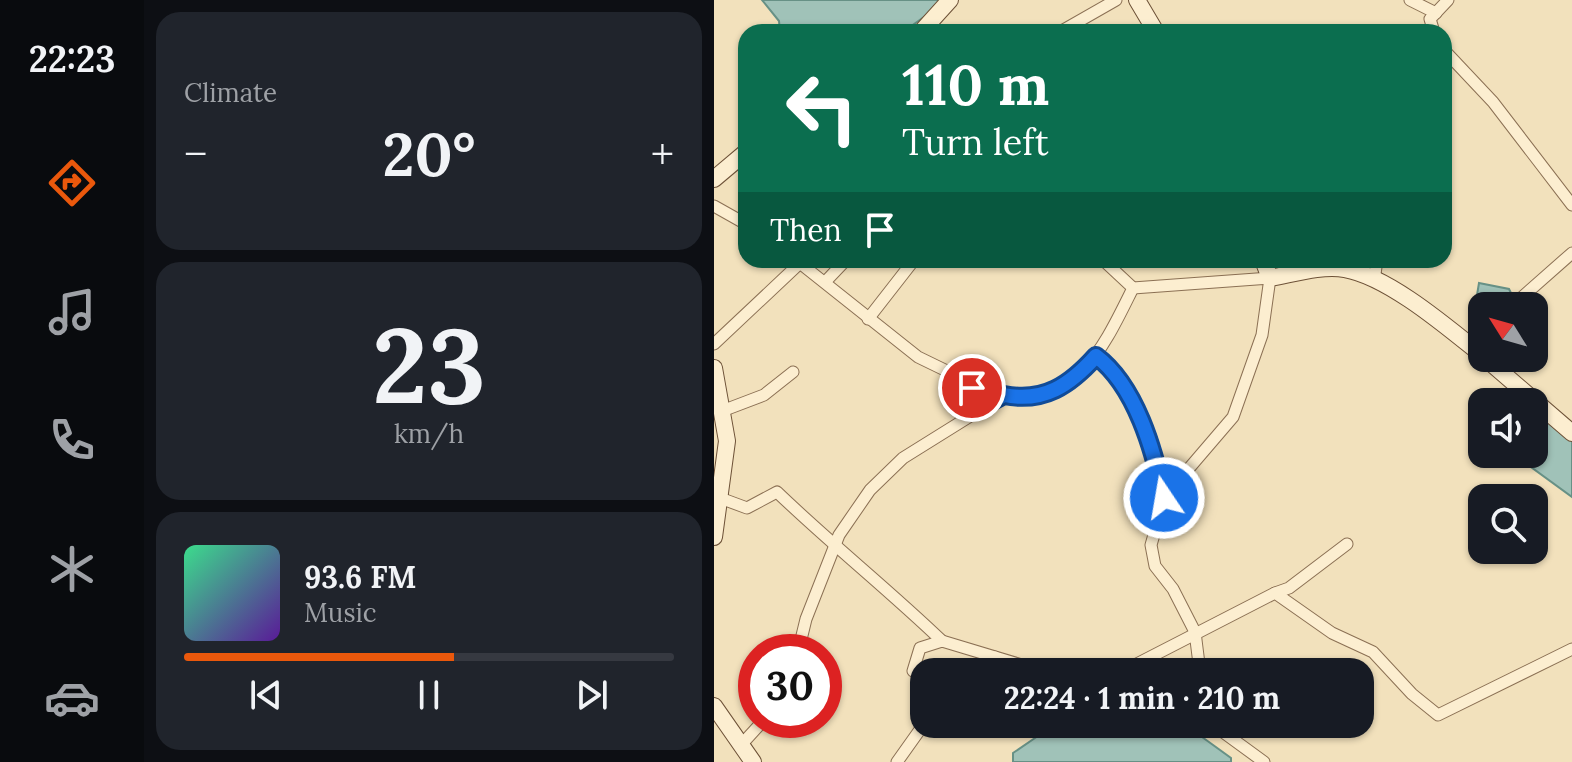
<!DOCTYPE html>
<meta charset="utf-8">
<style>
body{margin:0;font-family:Lora,serif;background:#20242c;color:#f1f3f6;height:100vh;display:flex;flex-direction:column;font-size:30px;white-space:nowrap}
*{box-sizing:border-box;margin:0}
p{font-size:26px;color:#9ea1a6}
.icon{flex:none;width:44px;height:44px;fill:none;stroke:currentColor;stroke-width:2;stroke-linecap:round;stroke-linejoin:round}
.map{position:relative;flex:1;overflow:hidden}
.drawer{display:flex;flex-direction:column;gap:12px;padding:12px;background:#0d0f14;width:570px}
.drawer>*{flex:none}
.banner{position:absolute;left:24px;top:24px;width:714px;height:244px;border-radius:24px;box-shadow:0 2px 6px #0004;background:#0b6e4f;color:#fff;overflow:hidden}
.needle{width:52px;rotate:307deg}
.buttons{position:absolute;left:754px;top:292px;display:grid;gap:16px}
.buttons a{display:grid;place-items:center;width:80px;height:80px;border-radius:16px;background:#171b24;box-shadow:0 2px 6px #0004;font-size:40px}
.speed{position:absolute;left:24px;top:634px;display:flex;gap:16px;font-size:40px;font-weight:700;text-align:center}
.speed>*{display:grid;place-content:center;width:104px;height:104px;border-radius:50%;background:#171b24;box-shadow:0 2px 6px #0004;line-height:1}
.speed .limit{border:12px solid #d22;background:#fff;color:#111}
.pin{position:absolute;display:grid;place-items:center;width:68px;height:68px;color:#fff;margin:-34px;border:4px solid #fff;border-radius:50%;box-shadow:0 2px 8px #0007}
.me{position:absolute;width:88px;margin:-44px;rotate:348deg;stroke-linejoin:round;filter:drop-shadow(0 0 6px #0008)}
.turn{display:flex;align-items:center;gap:28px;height:168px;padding:0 32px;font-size:36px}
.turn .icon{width:104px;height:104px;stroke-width:2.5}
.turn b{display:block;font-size:56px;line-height:68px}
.then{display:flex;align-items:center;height:76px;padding:0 32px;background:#0003;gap:16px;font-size:30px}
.big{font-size:60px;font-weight:800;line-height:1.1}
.drawer .widget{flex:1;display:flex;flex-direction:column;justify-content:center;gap:12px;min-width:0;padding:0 28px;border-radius:24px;background:#20242c}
.drawer .dial{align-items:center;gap:0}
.dial b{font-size:104px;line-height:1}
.song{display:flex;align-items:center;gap:24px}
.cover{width:96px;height:96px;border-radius:12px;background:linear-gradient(135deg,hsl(150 70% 55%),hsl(270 70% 35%))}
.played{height:8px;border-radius:4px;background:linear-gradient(90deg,#ea580c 55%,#363941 55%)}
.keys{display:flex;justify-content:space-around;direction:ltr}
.heat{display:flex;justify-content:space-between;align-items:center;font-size:44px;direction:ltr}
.trip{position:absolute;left:196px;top:658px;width:464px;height:80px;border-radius:24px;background:#171b24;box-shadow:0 2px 6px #0004;font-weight:800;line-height:80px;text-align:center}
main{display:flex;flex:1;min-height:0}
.menu{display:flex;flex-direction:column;width:144px;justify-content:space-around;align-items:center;background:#090b0e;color:#9ea1a6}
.menu .icon{width:56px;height:56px}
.menu .current{color:#ea580c}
.menu b{font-size:36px;color:#f1f3f6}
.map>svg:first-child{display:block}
.water{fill:#a0c2b8;stroke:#679186;stroke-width:2}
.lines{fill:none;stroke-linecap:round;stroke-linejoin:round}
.street-casing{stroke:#8b7054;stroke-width:13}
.secondary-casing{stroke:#6d5137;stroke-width:18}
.street{stroke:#fceed0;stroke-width:11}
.secondary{stroke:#fceed0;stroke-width:16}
.route-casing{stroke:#114b97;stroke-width:20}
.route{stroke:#1a73e8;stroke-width:14}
</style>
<main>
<nav class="menu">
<b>22:23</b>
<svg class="icon current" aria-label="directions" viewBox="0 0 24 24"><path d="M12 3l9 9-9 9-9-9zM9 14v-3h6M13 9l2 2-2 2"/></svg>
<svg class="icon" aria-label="music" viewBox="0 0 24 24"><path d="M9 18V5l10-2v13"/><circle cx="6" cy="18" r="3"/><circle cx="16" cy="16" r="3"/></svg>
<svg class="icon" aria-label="phone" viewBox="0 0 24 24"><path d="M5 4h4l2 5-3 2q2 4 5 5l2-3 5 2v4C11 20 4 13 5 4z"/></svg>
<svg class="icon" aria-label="climate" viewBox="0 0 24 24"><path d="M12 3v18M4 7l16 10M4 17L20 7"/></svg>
<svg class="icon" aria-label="car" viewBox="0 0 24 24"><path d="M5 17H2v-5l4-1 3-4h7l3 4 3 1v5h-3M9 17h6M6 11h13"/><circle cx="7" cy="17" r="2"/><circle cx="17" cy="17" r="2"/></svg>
</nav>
<section class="drawer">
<div class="widget"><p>Climate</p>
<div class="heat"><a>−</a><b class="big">20°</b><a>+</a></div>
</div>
<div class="widget dial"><b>23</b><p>km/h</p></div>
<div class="widget">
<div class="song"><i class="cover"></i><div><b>93.6 FM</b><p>Music</p></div></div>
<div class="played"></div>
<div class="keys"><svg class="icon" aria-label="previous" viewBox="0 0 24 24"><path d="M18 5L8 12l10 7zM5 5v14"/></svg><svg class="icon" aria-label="pause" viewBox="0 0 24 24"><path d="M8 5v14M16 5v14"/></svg><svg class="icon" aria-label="next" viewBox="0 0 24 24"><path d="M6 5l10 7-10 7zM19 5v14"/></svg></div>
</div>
</section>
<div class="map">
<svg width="858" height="762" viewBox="0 0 858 762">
<rect width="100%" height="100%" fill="#f2e1bc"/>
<g class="water">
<path d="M48,0H226L214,14L189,32H66L65,21Z"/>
<path d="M765,283L795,289L798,295L788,306H768V318L760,313Z"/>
<path d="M820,409L858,440V497L799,454H820Z"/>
<path d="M391,724H470L517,758V762H299V753L324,736L379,733Z"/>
</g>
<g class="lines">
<defs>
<g id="street">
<path d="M696,0L722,13"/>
<path d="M346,32L402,0"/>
<path d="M720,32L716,19L734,0"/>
<path d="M730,50L779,102L858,205"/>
<path d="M0,206L32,224"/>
<path d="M82,260L204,357L239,374L277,402"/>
<path d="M389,260L419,288L556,278L548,335L519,417L471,473L454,486L437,545L441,566L459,589L481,632L486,672"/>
<path d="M112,281L132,260"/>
<path d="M660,281L663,260"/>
<path d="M798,306L858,253"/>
<path d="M154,319L200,260"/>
<path d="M0,344L85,264"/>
<path d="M756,345L768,334"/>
<path d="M382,356L397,367L437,438L450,498"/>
<path d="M8,411L50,395L79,372"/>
<path d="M6,498L33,508L63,492C117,544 175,590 228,641"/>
<path d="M561,593L575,588L633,544"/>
<path d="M84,652L92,619L125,535L156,490L189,458L290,395C363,410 392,342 419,288"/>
<path d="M417,667L561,593L618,633L659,652L698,694L724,715L858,649"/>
<path d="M199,671L206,648L228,641L331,672"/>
<path d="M264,672L281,657"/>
<path d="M334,672L417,667L434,672"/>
<path d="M498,724L550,762"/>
<path d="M27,745L50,720"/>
<path d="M183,762L210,724"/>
</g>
<g id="secondary">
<path d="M423,0L442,32"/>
<path d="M207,32L236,0"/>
<path d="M0,179L32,152"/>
<path d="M549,260L556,278C579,274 607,265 631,269C675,277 733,327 768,355"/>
<path d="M771,358L858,433"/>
<path d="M0,368L13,441L0,537"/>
<path d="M0,706L39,762"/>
</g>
</defs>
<use href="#street" class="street-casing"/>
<use href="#secondary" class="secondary-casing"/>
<use href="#street" class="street"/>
<use href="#secondary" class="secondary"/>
</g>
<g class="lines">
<defs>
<path id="route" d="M258,388L277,402L290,395C330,403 356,385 382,356C422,386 440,451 450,498"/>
</defs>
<use href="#route" class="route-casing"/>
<use href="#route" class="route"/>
</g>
</svg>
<div class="buttons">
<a><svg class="needle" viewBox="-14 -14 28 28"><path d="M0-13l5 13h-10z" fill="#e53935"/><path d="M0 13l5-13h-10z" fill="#9ea1a6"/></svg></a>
<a><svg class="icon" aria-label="sound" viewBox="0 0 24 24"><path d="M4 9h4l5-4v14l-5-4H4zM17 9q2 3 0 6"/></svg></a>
<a><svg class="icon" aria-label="search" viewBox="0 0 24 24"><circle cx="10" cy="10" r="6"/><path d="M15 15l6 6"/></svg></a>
</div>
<div class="speed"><div class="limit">30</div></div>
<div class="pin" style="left:258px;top:388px;background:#d93025"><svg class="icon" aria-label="arrive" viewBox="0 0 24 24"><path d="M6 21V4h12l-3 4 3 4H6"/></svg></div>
<svg class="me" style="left:450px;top:498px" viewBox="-20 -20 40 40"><circle r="17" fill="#1a73e8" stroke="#fff" stroke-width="3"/><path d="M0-11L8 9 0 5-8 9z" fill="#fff"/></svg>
<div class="trip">22:24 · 1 min · 210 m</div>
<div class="banner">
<div class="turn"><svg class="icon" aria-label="left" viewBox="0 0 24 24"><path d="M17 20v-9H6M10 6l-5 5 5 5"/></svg><div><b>110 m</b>Turn left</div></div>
<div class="then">Then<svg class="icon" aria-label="arrive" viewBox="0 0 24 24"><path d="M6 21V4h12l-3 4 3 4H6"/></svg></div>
</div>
</div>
</main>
